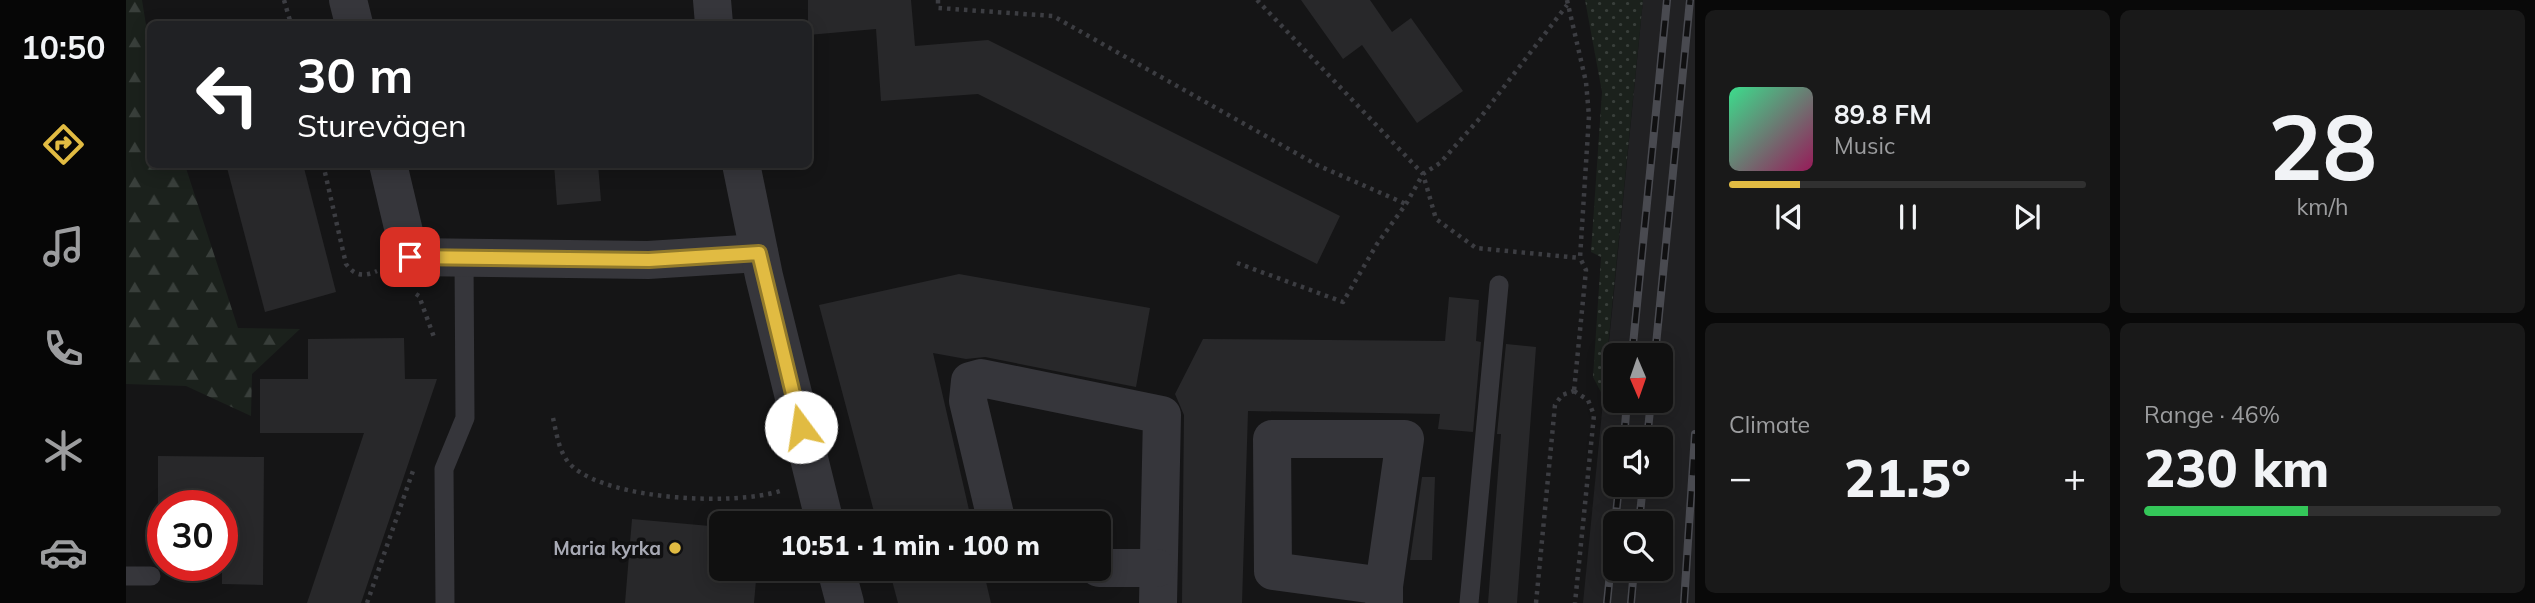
<!DOCTYPE html>
<meta charset="utf-8">
<style>
body{margin:0;font-family:Mulish,sans-serif;background:#191919;color:#f1f3f6;height:100vh;display:flex;flex-direction:column;font-size:26px;white-space:nowrap}
*{box-sizing:border-box;margin:0}
p{font-size:23px;color:#9c9d9f}
.icon{flex:none;width:38px;height:38px;fill:none;stroke:currentColor;stroke-width:2;stroke-linecap:round;stroke-linejoin:round}
.map{position:relative;flex:1;overflow:hidden}
.drawer{display:flex;flex-direction:column;gap:10px;padding:10px;background:#090909;width:840px}
.drawer>*{flex:none}
.hud{position:absolute;left:21px;top:21px;width:665px;height:147px;border-radius:10px;box-shadow:0 4px 18px #0003,0 0 0 2px #303030;background:#202124;color:#fff;overflow:hidden}
.needle{width:46px;rotate:178deg}
.controls{position:absolute;left:1477px;top:343px;display:grid;gap:14px}
.controls a{display:grid;place-items:center;width:70px;height:70px;border-radius:10px;background:#101010;box-shadow:0 4px 18px #0003,0 0 0 2px #303030;font-size:35px}
.speed{position:absolute;left:21px;top:490px;display:flex;gap:14px;font-size:35px;font-weight:700;text-align:center}
.speed>*{display:grid;place-content:center;width:91px;height:91px;border-radius:50%;background:#101010;box-shadow:0 4px 18px #0003,0 0 0 2px #303030;line-height:1}
.speed .limit{border:10px solid #d22;background:#fff;color:#111}
.pin{position:absolute;display:grid;place-items:center;width:60px;height:60px;color:#fff;margin:-30px;border-radius:14px;box-shadow:0 4px 10px #0006}
.me{position:absolute;width:77px;margin:-38px;rotate:346deg;stroke-linejoin:round;filter:drop-shadow(0 0 5px #0008)}
.turn{display:flex;align-items:center;gap:24px;height:147px;padding:0 35px;font-size:32px}
.turn .icon{width:91px;height:91px;stroke-width:2.5}
.turn b{display:block;font-size:49px;line-height:60px}
.big{font-size:52px;font-weight:800;line-height:1.1}
.drawer .tile{flex:1;display:flex;flex-direction:column;justify-content:center;gap:10px;min-width:0;padding:0 24px;border-radius:10px;background:#191919}
.drawer .dial{align-items:center;gap:0}
.dial b{font-size:91px;line-height:1}
.song{display:flex;align-items:center;gap:21px}
.cover{width:84px;height:84px;border-radius:10px;background:linear-gradient(135deg,hsl(150 70% 55%),hsl(330 70% 35%))}
.played{height:7px;border-radius:4px;background:linear-gradient(90deg,#e1bb42 20%,#303030 20%)}
.keys{display:flex;justify-content:space-around;direction:ltr}
.heat{display:flex;justify-content:space-between;align-items:center;font-size:38px;direction:ltr}
.charge{height:10px;border-radius:5px;background:linear-gradient(90deg,#34c759 46%,#303030 0)}
.drawer .tiles{flex:1;display:grid;gap:10px;grid-template-columns:repeat(2,1fr)}
.trip{position:absolute;left:583px;top:511px;width:402px;height:70px;border-radius:10px;background:#101010;box-shadow:0 4px 18px #0003,0 0 0 2px #303030;font-weight:800;line-height:70px;text-align:center}
main{display:flex;flex:1;min-height:0}
.tabs{display:flex;flex-direction:column;width:126px;justify-content:space-around;align-items:center;background:#060606;color:#9c9d9f}
.tabs .icon{width:49px;height:49px}
.tabs .active{color:#e1bb42}
.tabs b{font-size:32px;color:#f1f3f6}
.map>svg:first-child{display:block}
.built{fill:#212123;fill-rule:evenodd}
.grass{fill:url(#grass-dots)}
.forest{fill:url(#forest-firs)}
.building{fill:#28282a}
.lines{fill:none;stroke-linecap:round;stroke-linejoin:round}
.path{stroke:#3c3d42;stroke-width:4.5;stroke-dasharray:3.5 5;stroke-linecap:butt}
.service{stroke:#36363b;stroke-width:19}
.minor{stroke:#36363b;stroke-width:38}
.rail-casing{stroke:#494a50;stroke-width:8}
.rail{stroke:#101011;stroke-width:5;stroke-dasharray:16;stroke-linecap:butt}
.route-casing{stroke:#927a2b;stroke-width:18}
.route{stroke:#e1bb42;stroke-width:12}
.poi-dot{fill:#e1bb42;stroke:#101011;stroke-width:2.5}
.labels{text-anchor:middle;stroke-width:7;stroke-linejoin:round;paint-order:stroke}
.poi-label{font-size:19px;font-weight:bold;fill:#a8aab5;stroke:#101011;text-anchor:end}
</style>
<main>
<nav class="tabs">
<b>10:50</b>
<svg class="icon active" aria-label="directions" viewBox="0 0 24 24"><path d="M12 3l9 9-9 9-9-9zM9 14v-3h6M13 9l2 2-2 2"/></svg>
<svg class="icon" aria-label="music" viewBox="0 0 24 24"><path d="M9 18V5l10-2v13"/><circle cx="6" cy="18" r="3"/><circle cx="16" cy="16" r="3"/></svg>
<svg class="icon" aria-label="phone" viewBox="0 0 24 24"><path d="M5 4h4l2 5-3 2q2 4 5 5l2-3 5 2v4C11 20 4 13 5 4z"/></svg>
<svg class="icon" aria-label="climate" viewBox="0 0 24 24"><path d="M12 3v18M4 7l16 10M4 17L20 7"/></svg>
<svg class="icon" aria-label="car" viewBox="0 0 24 24"><path d="M5 17H2v-5l4-1 3-4h7l3 4 3 1v5h-3M9 17h6M6 11h13"/><circle cx="7" cy="17" r="2"/><circle cx="17" cy="17" r="2"/></svg>
</nav>
<div class="map">
<svg width="1569" height="603" viewBox="0 0 1569 603">
<defs>
<pattern id="grass-dots" width="8" height="8" patternUnits="userSpaceOnUse" patternTransform="scale(1.75)"><rect width="8" height="8" fill="#1b211c"/><path d="M2 2h.1M6 6h.1" fill="none" stroke="#393f3b" stroke-width="1.8" stroke-linecap="round"/></pattern>
<pattern id="forest-firs" width="22" height="20" patternUnits="userSpaceOnUse" patternTransform="scale(1.75)"><rect width="22" height="20" fill="#1b211c"/><path d="M5 1l3.5 6h-7zM16 11l3.5 6h-7z" fill="#393f3b"/></pattern>
</defs>
<rect width="100%" height="100%" fill="#151516"/>
<path class="built" d="M1517,0H1569V603H1457ZM1489,355H1535V401H1489ZM1489,439H1535V485H1489ZM1489,523H1535V569H1489Z"/>
<path class="grass" d="M1459,0H1517L1477,396L1467,377L1475,257L1465,252L1476,92Z"/>
<path class="forest" d="M0,0H16L24,50V164L59,165L112,328L174,329L126,374L125,416L60,386L0,384Z"/>
<g class="building">
<path d="M682,0H785L789,46L862,40L1214,216L1191,264L852,94L755,101L750,29L682,35Z"/>
<path d="M1175,0H1244L1266,32L1285,18L1337,91L1291,123L1236,45L1217,59Z"/>
<path d="M100,164H177L210,292L139,312Z"/>
<path d="M428,164H472L475,201L431,205Z"/>
<path d="M833,274L1024,308L1010,387L859,357L840,359L807,353L846,523H751L693,305Z"/>
<path d="M1323,297L1353,300L1350,341L1355,342L1347,432L1312,429L1314,414L1122,411L1116,603H1056L1058,415L1049,394L1077,339L1319,341Z"/>
<path d="M278,338L279,379H311L235,603H181L238,433H134V379H182V339Z"/>
<path d="M1380,344L1410,347L1391,603H1362L1375,434H1371Z"/>
<path d="M32,456L138,457L137,585L96,584V506H32Z"/>
<path d="M1296,477H1309L1306,560H1284Z"/>
<path d="M506,519L595,527V569H631L628,603H499Z"/>
<path d="M763,569H857L865,603H772Z"/>
</g>
<g class="lines">
<g class="path">
<path d="M158,0L165,24"/>
<path d="M812,0V8L927,16L1191,165L1280,204"/>
<path d="M1131,0L1297,174L1310,219L1350,248L1454,258"/>
<path d="M1441,0L1460,82L1463,116L1454,258L1460,270L1448,391"/>
<path d="M197,164L220,264C229,276 237,277 251,271"/>
<path d="M1111,263L1217,302L1251,244L1280,204L1297,174L1314,163L1354,118L1441,5"/>
<path d="M290,294L293,296L309,340"/>
<path d="M1448,391L1462,400L1468,415L1449,603"/>
<path d="M427,418C431,435 433,455 447,467C485,500 607,506 654,491"/>
<path d="M241,603L288,468"/>
<path d="M1410,603L1429,405L1436,395L1448,391"/>
</g>
<g class="service">
<path d="M0,576H25"/>
<path d="M319,603L318,469L339,418L338,258"/>
<path d="M1343,603L1373,285"/>
</g>
<g class="minor">
<path d="M222,0L228,24"/>
<path d="M586,0L588,24"/>
<path d="M262,164L284,257L522,260L633,253"/>
<path d="M615,164L638,276L699,523"/>
<path d="M871,523L842,401L844,381L855,378L1036,415L1032,603"/>
<path d="M973,568H1031"/>
<path d="M710,569L719,603"/>
<path d="M1258,603V586L1279,439H1146L1147,571L1258,586"/>
</g>
<defs>
<g id="rail">
<path d="M1506,355L1541,0"/>
<path d="M1529,355L1564,0"/>
<path d="M1498,439L1501,401"/>
<path d="M1521,439L1525,401"/>
<path d="M1513,523L1517,485"/>
<path d="M1481,603L1493,485"/>
<path d="M1505,603L1508,569"/>
<path d="M1558,603L1569,434"/>
</g>
</defs>
<use href="#rail" class="rail-casing"/>
<use href="#rail" class="rail"/>
</g>
<g class="lines">
<defs>
<path id="route" d="M284,257L523,260L633,253L675,427"/>
</defs>
<use href="#route" class="route-casing"/>
<use href="#route" class="route"/>
</g>
<circle class="poi-dot" cx="549" cy="548" r="7"/>
<g class="labels">
<g class="poi-label">
<text x="535" y="555">Maria kyrka</text>
</g>
</g>
</svg>
<div class="controls">
<a><svg class="needle" viewBox="-14 -14 28 28"><path d="M0-13l5 13h-10z" fill="#e53935"/><path d="M0 13l5-13h-10z" fill="#9c9d9f"/></svg></a>
<a><svg class="icon" aria-label="sound" viewBox="0 0 24 24"><path d="M4 9h4l5-4v14l-5-4H4zM17 9q2 3 0 6"/></svg></a>
<a><svg class="icon" aria-label="search" viewBox="0 0 24 24"><circle cx="10" cy="10" r="6"/><path d="M15 15l6 6"/></svg></a>
</div>
<div class="speed"><div class="limit">30</div></div>
<div class="pin" style="left:284px;top:257px;background:#d93025"><svg class="icon" aria-label="arrive" viewBox="0 0 24 24"><path d="M6 21V4h12l-3 4 3 4H6"/></svg></div>
<svg class="me" style="left:675px;top:427px" viewBox="-20 -20 40 40"><circle r="19" fill="#fff"/><path d="M0-13L10 11 0 6-10 11z" fill="#e1bb42"/></svg>
<div class="trip">10:51 · 1 min · 100 m</div>
<div class="hud">
<div class="turn"><svg class="icon" aria-label="left" viewBox="0 0 24 24"><path d="M17 20v-9H6M10 6l-5 5 5 5"/></svg><div><b>30 m</b>Sturevägen</div></div>
</div>
</div>
<section class="drawer">
<div class="tiles">
<div class="tile">
<div class="song"><i class="cover"></i><div><b>89.8 FM</b><p>Music</p></div></div>
<div class="played"></div>
<div class="keys"><svg class="icon" aria-label="previous" viewBox="0 0 24 24"><path d="M18 5L8 12l10 7zM5 5v14"/></svg><svg class="icon" aria-label="pause" viewBox="0 0 24 24"><path d="M8 5v14M16 5v14"/></svg><svg class="icon" aria-label="next" viewBox="0 0 24 24"><path d="M6 5l10 7-10 7zM19 5v14"/></svg></div>
</div>
<div class="tile dial"><b>28</b><p>km/h</p></div>
<div class="tile"><p>Climate</p>
<div class="heat"><a>−</a><b class="big">21.5°</b><a>+</a></div>
</div>
<div class="tile"><p>Range · 46%</p><b class="big">230 km</b><div class="charge"></div></div>
</div>
</section>
</main>
